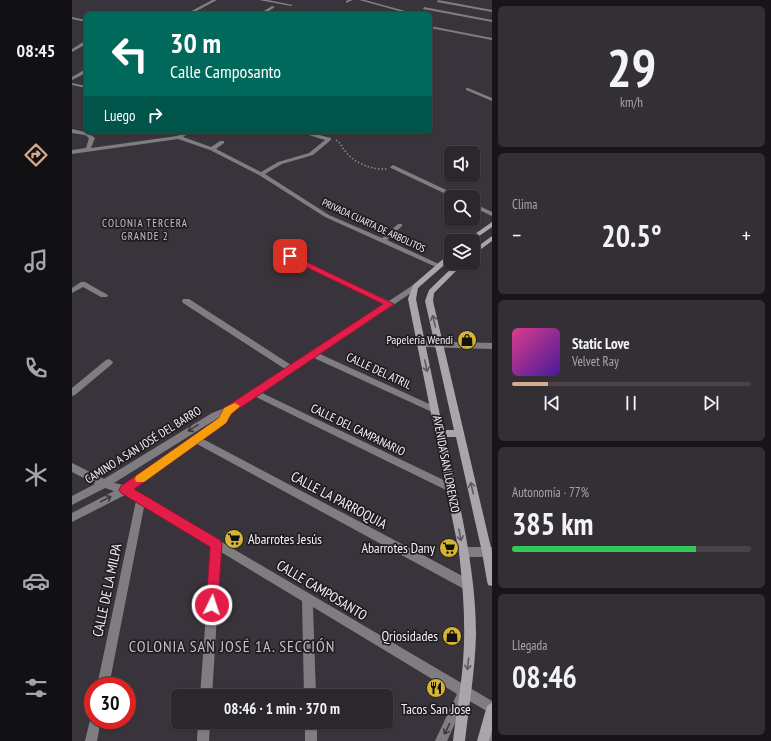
<!DOCTYPE html>
<html lang="es">
<meta charset="utf-8">
<style>
body{margin:0;font-family:"PT Sans Narrow",sans-serif;background:#332f34;color:#f1f3f6;height:100vh;display:flex;flex-direction:column;font-size:15px;white-space:nowrap}
*{box-sizing:border-box;margin:0}
p{font-size:13px;color:#a6a5a9}
.icon{flex:none;width:22px;height:22px;fill:none;stroke:currentColor;stroke-width:2;stroke-linecap:round;stroke-linejoin:round}
.map{position:relative;flex:1;overflow:hidden}
.side{display:flex;flex-direction:column;gap:6px;padding:6px;background:#181518;width:279px}
.side>*{flex:none}
.hud{position:absolute;left:12px;top:12px;width:348px;height:122px;border-radius:6px;box-shadow:0 1px 3px #0004,0 0 0 1px #474448;background:#00695c;color:#fff;overflow:hidden}
.buttons{position:absolute;left:372px;top:146px;display:grid;gap:8px}
.buttons a{display:grid;place-items:center;width:36px;height:36px;border-radius:6px;background:#2b272c;box-shadow:0 1px 3px #0004,0 0 0 1px #474448;font-size:20px}
.speed{position:absolute;left:12px;top:677px;display:flex;gap:8px;font-size:20px;font-weight:700;text-align:center}
.speed>*{display:grid;place-content:center;width:52px;height:52px;border-radius:50%;background:#2b272c;box-shadow:0 1px 3px #0004,0 0 0 1px #474448;line-height:1}
.speed .limit{border:6px solid #d22;background:#fff;color:#111}
.pin{position:absolute;display:grid;place-items:center;width:34px;height:34px;color:#fff;margin:-17px;border-radius:8px;box-shadow:0 2px 6px #0006}
.me{position:absolute;width:44px;margin:-22px;rotate:4deg;stroke-linejoin:round;filter:drop-shadow(0 0 3px #0008)}
.turn{display:flex;align-items:center;gap:14px;height:84px;padding:0 20px;font-size:18px}
.turn .icon{width:52px;height:52px;stroke-width:2.5}
.turn b{display:block;font-size:28px;line-height:34px}
.then{display:flex;align-items:center;height:38px;padding:0 20px;background:#0003;gap:8px;font-size:15px}
.big{font-size:30px;font-weight:800;line-height:1.1}
.side .card{flex:1;display:flex;flex-direction:column;justify-content:center;gap:6px;min-width:0;padding:0 14px;border-radius:6px;background:#332f34}
.side .dial{align-items:center;gap:0}
.dial b{font-size:52px;line-height:1}
.song{display:flex;align-items:center;gap:12px}
.cover{width:48px;height:48px;border-radius:6px;background:linear-gradient(135deg,hsl(330 70% 55%),hsl(260 70% 35%))}
.played{height:4px;border-radius:2px;background:linear-gradient(90deg,#d6ab8b 15%,#474448 15%)}
.keys{display:flex;justify-content:space-around;direction:ltr}
.heat{display:flex;justify-content:space-between;align-items:center;font-size:22px;direction:ltr}
.charge{height:6px;border-radius:3px;background:linear-gradient(90deg,#34c759 77%,#474448 0)}
.trip{position:absolute;left:99px;top:689px;width:222px;height:40px;border-radius:6px;background:#2b272c;box-shadow:0 1px 3px #0004,0 0 0 1px #474448;font-weight:800;line-height:40px;text-align:center}
main{display:flex;flex:1;min-height:0}
.tab-bar{display:flex;flex-direction:column;width:72px;justify-content:space-around;align-items:center;background:#111012;color:#a6a5a9}
.tab-bar .icon{width:28px;height:28px}
.tab-bar .active{color:#d6ab8b}
.tab-bar b{font-size:18px;color:#f1f3f6}
.map>svg:first-child{display:block}
.lines{fill:none;stroke-linecap:round;stroke-linejoin:round}
.path{stroke:#8d888e;stroke-width:1.5;stroke-dasharray:1.5 2;stroke-linecap:butt}
.street{fill:#807d81;fill-rule:evenodd}
.secondary{fill:#a9a5ab;fill-rule:evenodd}
.oneway{stroke:#5d5a5f}
.oneway2{stroke:#3c3a3d}
.route{fill:#e11d48;stroke:#92132f}
.slow{fill:#f59e0b}
.labels{text-anchor:middle;stroke-width:3.5;stroke-linejoin:round;paint-order:stroke}
.far-street-label{font-size:10px;fill:#f3f0f4;stroke:#1f1d20}
.far-neighbourhood-label{font-size:11px;letter-spacing:1px;fill:#c6bfc8;stroke:#1f1d20}
.poi-label{font-size:12px;fill:#f3f0f4;stroke:#1f1d20;text-anchor:end}
.street-label{font-size:12px;fill:#f3f0f4;stroke:#1f1d20}
.near-street-label{font-size:14px;fill:#f3f0f4;stroke:#1f1d20}
.near-poi-label{font-size:14px;fill:#f3f0f4;stroke:#1f1d20;text-anchor:end}
.near-neighbourhood-label{font-size:16px;letter-spacing:1px;fill:#c6bfc8;stroke:#1f1d20}
</style>
<main>
<nav class="tab-bar">
<b>08:45</b>
<svg class="icon active" aria-label="directions" viewBox="0 0 24 24"><path d="M12 3l9 9-9 9-9-9zM9 14v-3h6M13 9l2 2-2 2"/></svg>
<svg class="icon" aria-label="music" viewBox="0 0 24 24"><path d="M9 18V5l10-2v13"/><circle cx="6" cy="18" r="3"/><circle cx="16" cy="16" r="3"/></svg>
<svg class="icon" aria-label="phone" viewBox="0 0 24 24"><path d="M5 4h4l2 5-3 2q2 4 5 5l2-3 5 2v4C11 20 4 13 5 4z"/></svg>
<svg class="icon" aria-label="climate" viewBox="0 0 24 24"><path d="M12 3v18M4 7l16 10M4 17L20 7"/></svg>
<svg class="icon" aria-label="car" viewBox="0 0 24 24"><path d="M5 17H2v-5l4-1 3-4h7l3 4 3 1v5h-3M9 17h6M6 11h13"/><circle cx="7" cy="17" r="2"/><circle cx="17" cy="17" r="2"/></svg>
<svg class="icon" aria-label="filters" viewBox="0 0 24 24"><path d="M4 7h16M4 17h16"/><circle cx="9" cy="7" r="2"/><circle cx="15" cy="17" r="2"/></svg>
</nav>
<div class="map">
<svg width="420" height="741" viewBox="0 0 420 741">
<rect width="100%" height="100%" fill="#39343b"/>
<g class="lines">
<path class="path" d="M264,140C270,144 269,147 274,152C283,164 301,170 315,169"/>
<g class="street">
<path d="M140,0H145L119,14H114Z"/>
<path d="M187,0H196L221,5L219,6Z"/>
<path d="M276,0H281L274,3V1Z"/>
<path d="M287,0H293L344,14H338Z"/>
<path d="M366,0L420,10V12L365,2Z"/>
<path d="M200,6L203,7L192,14H187Z"/>
<path d="M352,7L420,20V22L351,9Z"/>
<path d="M77,11L78,13L71,14Z"/>
<path d="M0,17L14,20V22L0,19Z"/>
<path d="M358,26L420,38V40L358,28Z"/>
<path d="M13,41H14V44L0,52V49Z"/>
<path d="M12,70H14V73L0,80V77Z"/>
<path d="M0,83L14,86V88L0,85Z"/>
<path d="M396,88L420,98V101L394,90V88Z"/>
<path d="M0,129C9,131 16,132 23,138L19,148L105,136L113,132H120L111,137L139,147L148,141H152V143L144,149L189,172L206,162L237,153L253,140L227,132H236L259,138V140L241,155L210,164L193,174L257,215L310,238L326,224H330V226L315,240L369,265L366,267H364L253,217L187,175L138,150L106,139L0,154V150L14,148L17,138L13,135L0,133Z"/>
<path d="M321,165L387,196L388,197H380L319,168L318,167Z"/>
<path d="M401,203L420,212V216L401,207Z"/>
<path d="M204,248L317,301L341,285H345L347,287L345,289L248,354L366,408L367,410L366,412H360L242,358L190,393L382,485L384,488L382,491L379,492L376,491L184,397L159,413L154,422L131,439L400,581L401,585L400,589L396,590L392,589L125,444L61,490L420,701V741H413L414,720L416,716L420,714L394,699L375,741H363L385,694L241,607L244,696H232L230,601L149,552L140,696H128L139,546L72,507L37,686H25L64,501L53,495L0,522V513L42,491L33,488L0,505V496L23,484L0,472V463L32,479L140,413L153,408L213,369L111,303L110,301L111,299H117L219,365L312,304L202,251L201,250ZM148,417L52,485L42,483L146,418Z"/>
<path d="M9,282H13L36,295L35,297H29L11,287L0,293V288Z"/>
<path d="M350,341L420,343V349L350,347L346,344Z"/>
<path d="M37,359L41,362L40,364L3,395L0,396V388L34,360Z"/>
<path d="M392,547H420V557H392L388,555L387,552L388,549Z"/>
<path d="M21,715V720H29L25,741H13L19,716Z"/>
<path d="M126,722H138L137,741H125Z"/>
<rect x="233" y="722" width="12" height="19"/>
</g>
<g class="secondary">
<path d="M420,222V227L400,241H393Z"/>
<path d="M420,236V241L401,255V250Z"/>
<path d="M379,253V259L346,288L344,299L371,430H382L353,301L357,290L385,263H392L362,293L361,301L420,552V586L416,585L415,581L410,552L384,437H373C387,503 404,568 404,635C403,671 397,706 393,741H381C384,715 389,688 391,662C394,625 391,588 387,552L336,299L341,285L377,254Z"/>
<path d="M420,703V731L417,741H405L414,709L416,705Z"/>
</g>
</g>
<defs><path id="oneway-shaft" d="M-6 0H5M1.5-3L5.5 0L1.5 3" fill="none" stroke-width="1.6" stroke-linecap="round" stroke-linejoin="round"/></defs>
<g class="oneway">
<use href="#oneway-shaft" transform="translate(362 321) rotate(-103)"/>
<use href="#oneway-shaft" transform="translate(354 366) rotate(78)"/>
<use href="#oneway-shaft" transform="translate(400 488) rotate(-103)"/>
<use href="#oneway-shaft" transform="translate(388 535) rotate(79)"/>
<use href="#oneway-shaft" transform="translate(396 664) rotate(97)"/>
</g>
<g class="oneway2">
<use href="#oneway-shaft" transform="translate(121 428) rotate(148)"/>
<use href="#oneway-shaft" transform="translate(34 499) rotate(-28)"/>
<use href="#oneway-shaft" transform="translate(375 729) rotate(115)"/>
</g>
<path class="route" d="M218,254L322,304L159,414L154,423L62,489L148,540L150,544L146,605L144,609L140,611L136,609L134,605L138,547L49,493L47,490L49,486L147,418L152,408L311,304L215,258L214,256Z"/>
<path class="slow" d="M163,403L168,406L159,414L154,423L72,482H64L63,479L64,476L147,418L152,408Z"/>
<defs>
<symbol id="shop-disc" viewBox="-11 -11 22 22"><circle r="9.5" fill="#d6b534" stroke="#1f1d20"/><path d="M-5-2.5h2.3a2.7 3.5 0 0 1 5.4 0H5L5.5 6h-11ZM-1.5-2.5h3a1.5 2.3 0 0 0-3 0Z" fill="#111"/></symbol>
<symbol id="supermarket-disc" viewBox="-11 -11 22 22"><circle r="9.5" fill="#d6b534" stroke="#1f1d20"/><path d="M-6-5.5h2.5l.6 2H6L4.5 2H-2.5L-4.4-4H-6ZM-1.5 3.2a1.3 1.3 0 1 0 .1 0ZM3 3.2a1.3 1.3 0 1 0 .1 0Z" fill="#111"/></symbol>
<symbol id="restaurant-disc" viewBox="-11 -11 22 22"><circle r="9.5" fill="#d6b534" stroke="#1f1d20"/><path d="M-5-6h1v4h1v-4h1v4h1v-4h1v5L-1.5 .5V6h-2V.5L-5-1ZM5-6V6H3V1.5H1.5Q1.5-4 5-6Z" fill="#111"/></symbol>
</defs>
<g fill-rule="evenodd">
<use href="#shop-disc" x="384" y="329" width="22" height="22"/>
<use href="#supermarket-disc" x="151" y="528" width="22" height="22"/>
<use href="#supermarket-disc" x="366" y="537" width="22" height="22"/>
<use href="#shop-disc" x="369" y="625" width="22" height="22"/>
<use href="#restaurant-disc" x="353" y="677" width="22" height="22"/>
</g>
<g class="labels">
<g class="far-street-label">
<text transform="translate(302 225) rotate(25)" y="4">PRIVADA CUARTA DE ARBOLITOS</text>
</g>
<g class="far-neighbourhood-label">
<text x="73" y="227">COLONIA TERCERA<tspan x="73" dy="13">GRANDE 2</tspan></text>
</g>
<g class="poi-label">
<text x="381" y="344">Papelería Wendi</text>
</g>
<g class="street-label">
<text transform="translate(307 371) rotate(25)" y="4">CALLE DEL ATRIL</text>
<text transform="translate(286 430) rotate(26)" y="4">CALLE DEL CAMPANARIO</text>
<text transform="translate(71 445) rotate(-32)" y="4">CAMINO A SAN JOSÉ DEL BARRO</text>
<text transform="translate(374 464) rotate(79)" y="4">AVENIDA SAN LORENZO</text>
</g>
<g class="near-street-label">
<text transform="translate(267 500) rotate(28)" y="5">CALLE LA PARROQUIA</text>
<text transform="translate(35 590) rotate(-78)" y="5">CALLE DE LA MILPA</text>
<text transform="translate(250 590) rotate(31)" y="5">CALLE CAMPOSANTO</text>
</g>
<g class="near-poi-label">
<text x="176" y="544" text-anchor="start">Abarrotes Jesús</text>
<text x="363" y="553">Abarrotes Dany</text>
<text x="366" y="641">Qriosidades</text>
<text x="364" y="714" text-anchor="middle">Tacos San Jose</text>
</g>
<g class="near-neighbourhood-label">
<text x="160" y="652">COLONIA SAN JOSÉ 1A. SECCIÓN</text>
</g>
</g>
</svg>
<div class="buttons">
<a><svg class="icon" aria-label="sound" viewBox="0 0 24 24"><path d="M4 9h4l5-4v14l-5-4H4zM17 9q2 3 0 6"/></svg></a>
<a><svg class="icon" aria-label="search" viewBox="0 0 24 24"><circle cx="10" cy="10" r="6"/><path d="M15 15l6 6"/></svg></a>
<a><svg class="icon" aria-label="layers" viewBox="0 0 24 24"><path d="M12 4l9 5-9 5-9-5zM3 14l9 5 9-5"/></svg></a>
</div>
<div class="speed"><div class="limit">30</div></div>
<div class="pin" style="left:218px;top:256px;background:#d93025"><svg class="icon" aria-label="arrive" viewBox="0 0 24 24"><path d="M6 21V4h12l-3 4 3 4H6"/></svg></div>
<svg class="me" style="left:140px;top:605px" viewBox="-20 -20 40 40"><circle r="17" fill="#e11d48" stroke="#fff" stroke-width="3"/><path d="M0-11L8 9 0 5-8 9z" fill="#fff"/></svg>
<div class="trip">08:46 · 1 min · 370 m</div>
<div class="hud">
<div class="turn"><svg class="icon" aria-label="left" viewBox="0 0 24 24"><path d="M17 20v-9H6M10 6l-5 5 5 5"/></svg><div><b>30 m</b>Calle Camposanto</div></div>
<div class="then">Luego<svg class="icon" aria-label="right" viewBox="0 0 24 24"><path d="M7 20v-9h11M14 6l5 5-5 5"/></svg></div>
</div>
</div>
<section class="side">
<div class="card dial"><b>29</b><p>km/h</p></div>
<div class="card"><p>Clima</p>
<div class="heat"><a>−</a><b class="big">20.5°</b><a>+</a></div>
</div>
<div class="card">
<div class="song"><i class="cover"></i><div><b>Static Love</b><p>Velvet Ray</p></div></div>
<div class="played"></div>
<div class="keys"><svg class="icon" aria-label="previous" viewBox="0 0 24 24"><path d="M18 5L8 12l10 7zM5 5v14"/></svg><svg class="icon" aria-label="pause" viewBox="0 0 24 24"><path d="M8 5v14M16 5v14"/></svg><svg class="icon" aria-label="next" viewBox="0 0 24 24"><path d="M6 5l10 7-10 7zM19 5v14"/></svg></div>
</div>
<div class="card"><p>Autonomía · 77%</p><b class="big">385 km</b><div class="charge"></div></div>
<div class="card"><p>Llegada</p><b class="big">08:46</b></div>
</section>
</main>
